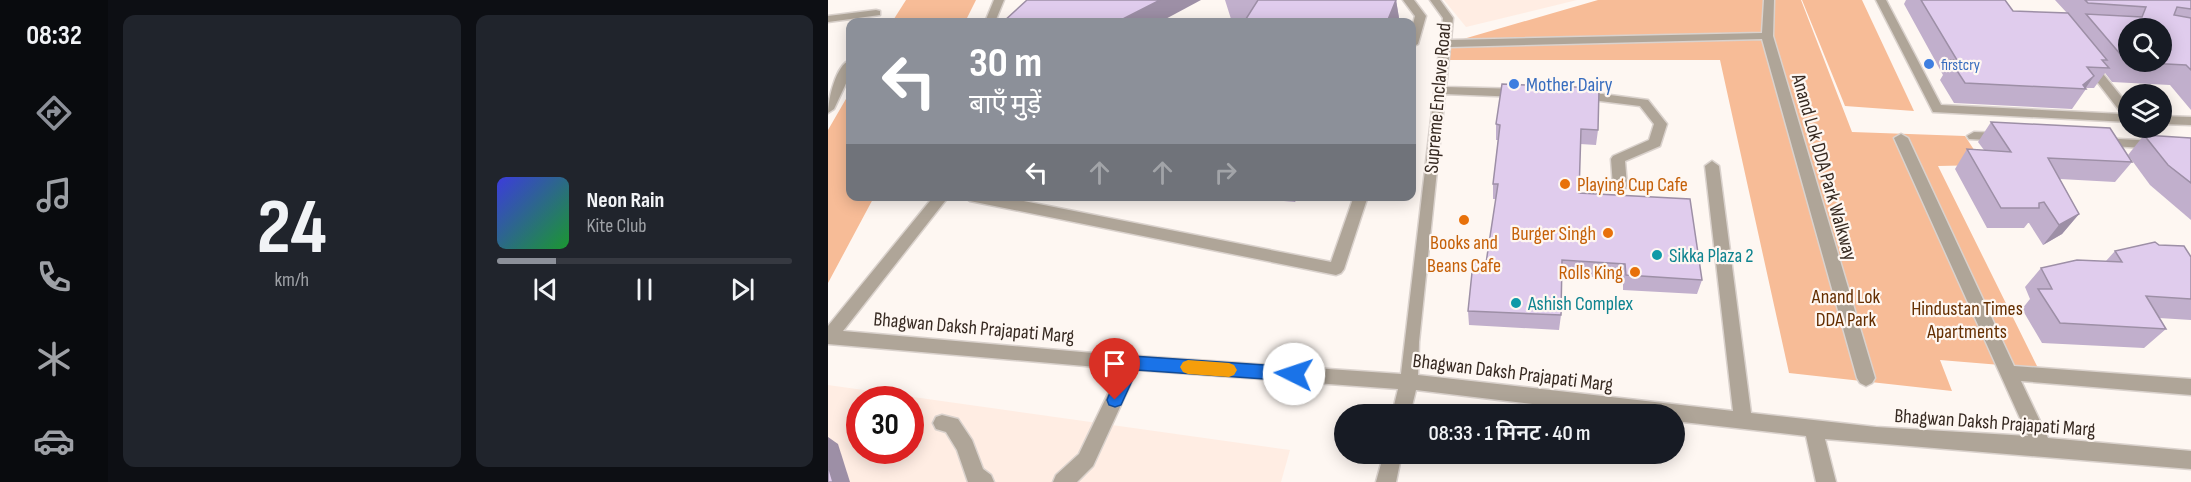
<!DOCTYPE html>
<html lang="hi">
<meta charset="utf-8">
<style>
body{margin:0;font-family:"Sofia Sans Condensed","Noto Sans Devanagari",sans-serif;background:#20242c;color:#f1f3f6;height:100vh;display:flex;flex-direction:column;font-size:22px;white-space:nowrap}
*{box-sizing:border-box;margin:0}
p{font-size:20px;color:#9ea1a6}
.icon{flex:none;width:33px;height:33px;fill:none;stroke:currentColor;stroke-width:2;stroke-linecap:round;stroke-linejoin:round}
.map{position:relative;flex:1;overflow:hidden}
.panel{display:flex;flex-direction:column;gap:15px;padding:15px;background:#0d0f14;width:720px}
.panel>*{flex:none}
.banner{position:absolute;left:18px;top:18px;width:570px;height:183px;border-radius:12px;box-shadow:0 3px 15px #0003;background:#8c9099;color:#fff;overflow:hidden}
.controls{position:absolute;left:1290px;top:18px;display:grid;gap:12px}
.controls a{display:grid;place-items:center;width:54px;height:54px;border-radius:50%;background:#171b24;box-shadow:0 3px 15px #0003;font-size:30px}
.speed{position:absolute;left:18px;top:386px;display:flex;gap:12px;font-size:30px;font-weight:700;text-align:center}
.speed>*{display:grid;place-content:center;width:78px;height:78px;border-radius:50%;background:#171b24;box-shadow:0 3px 15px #0003;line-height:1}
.speed .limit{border:9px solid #d22;background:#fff;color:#111}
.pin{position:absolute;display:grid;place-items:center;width:51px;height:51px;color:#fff;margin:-62px -26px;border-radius:50% 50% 50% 0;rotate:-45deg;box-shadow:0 0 6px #0007}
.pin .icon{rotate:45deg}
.me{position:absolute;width:66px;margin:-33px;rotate:274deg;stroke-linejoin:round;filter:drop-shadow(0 0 4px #0008)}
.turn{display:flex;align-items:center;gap:21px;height:126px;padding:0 24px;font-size:27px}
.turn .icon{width:78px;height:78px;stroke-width:2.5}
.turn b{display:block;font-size:42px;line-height:51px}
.lanes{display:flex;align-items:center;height:57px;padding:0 24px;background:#0003;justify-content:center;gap:30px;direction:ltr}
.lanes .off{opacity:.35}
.panel .widget{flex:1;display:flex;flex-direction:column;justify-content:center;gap:9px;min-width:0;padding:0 21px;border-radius:12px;background:#20242c}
.panel .dial{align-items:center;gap:0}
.dial b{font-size:78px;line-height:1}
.song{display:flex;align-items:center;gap:18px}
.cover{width:72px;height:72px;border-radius:9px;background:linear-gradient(135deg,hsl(240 70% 55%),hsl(130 70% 35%))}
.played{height:6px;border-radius:3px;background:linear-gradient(90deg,#8c9099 20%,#363941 20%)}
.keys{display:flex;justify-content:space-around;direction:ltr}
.panel .tiles{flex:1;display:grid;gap:15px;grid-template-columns:repeat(2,1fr)}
.trip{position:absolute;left:506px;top:404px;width:351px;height:60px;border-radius:30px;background:#171b24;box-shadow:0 3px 15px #0003;font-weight:600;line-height:60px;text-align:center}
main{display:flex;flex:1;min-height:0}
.tabs{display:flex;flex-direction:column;width:108px;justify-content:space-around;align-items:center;background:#090b0e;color:#9ea1a6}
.tabs .icon{width:42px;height:42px}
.tabs .on{color:#8c9099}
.tabs b{font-size:27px;color:#f1f3f6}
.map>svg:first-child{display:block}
.built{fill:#ffede3;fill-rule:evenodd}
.green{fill:#f7bc97}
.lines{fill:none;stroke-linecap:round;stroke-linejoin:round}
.minor-casing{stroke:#dad2cd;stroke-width:3}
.minor{fill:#afa598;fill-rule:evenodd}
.wall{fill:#c1afcc}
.shaded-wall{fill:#9d8fa6}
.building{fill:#e0cced;stroke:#9d8fa6;stroke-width:1.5;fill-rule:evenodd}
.route{fill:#1a73e8;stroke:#114b97;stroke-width:1.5}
.slow{fill:#f59e0b}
.shop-dot{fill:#3f7fe0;stroke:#fef7f2;stroke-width:2}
.food-dot{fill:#e8710a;stroke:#fef7f2;stroke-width:2}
.culture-dot{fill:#0f9aa8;stroke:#fef7f2;stroke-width:2}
.labels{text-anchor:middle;stroke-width:4.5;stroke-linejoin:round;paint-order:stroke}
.far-shop-label{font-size:16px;fill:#366cbe;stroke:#fef7f2;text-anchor:start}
.shop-label{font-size:20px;fill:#366cbe;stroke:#fef7f2;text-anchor:start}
.street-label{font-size:20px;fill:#372a22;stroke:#fef7f2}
.food-label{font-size:20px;fill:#c56008;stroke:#fef7f2;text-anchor:end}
.culture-label{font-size:20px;fill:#0d838f;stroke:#fef7f2;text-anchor:start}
.park-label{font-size:20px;fill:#642e00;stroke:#fef7f2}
</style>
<main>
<nav class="tabs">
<b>08:32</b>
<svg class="icon on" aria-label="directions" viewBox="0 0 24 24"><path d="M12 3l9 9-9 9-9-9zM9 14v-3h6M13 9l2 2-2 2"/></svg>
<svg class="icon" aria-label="music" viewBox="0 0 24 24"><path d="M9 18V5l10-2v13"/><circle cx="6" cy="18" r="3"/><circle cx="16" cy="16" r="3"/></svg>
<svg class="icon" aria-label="phone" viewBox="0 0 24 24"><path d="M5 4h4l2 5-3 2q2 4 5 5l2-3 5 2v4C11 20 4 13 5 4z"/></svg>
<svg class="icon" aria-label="climate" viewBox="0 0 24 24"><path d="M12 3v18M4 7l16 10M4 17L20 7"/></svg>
<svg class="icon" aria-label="car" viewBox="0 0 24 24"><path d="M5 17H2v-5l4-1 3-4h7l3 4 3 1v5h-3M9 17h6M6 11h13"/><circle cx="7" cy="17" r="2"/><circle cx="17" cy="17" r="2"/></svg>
</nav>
<section class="panel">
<div class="tiles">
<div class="widget dial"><b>24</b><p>km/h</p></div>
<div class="widget">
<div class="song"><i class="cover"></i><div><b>Neon Rain</b><p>Kite Club</p></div></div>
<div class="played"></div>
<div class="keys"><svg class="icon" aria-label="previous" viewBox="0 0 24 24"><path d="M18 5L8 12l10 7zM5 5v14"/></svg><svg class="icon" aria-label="pause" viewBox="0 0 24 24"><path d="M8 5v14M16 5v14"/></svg><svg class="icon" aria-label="next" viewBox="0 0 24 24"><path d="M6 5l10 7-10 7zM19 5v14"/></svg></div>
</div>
</div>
</section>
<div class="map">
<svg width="1363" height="482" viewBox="0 0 1363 482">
<rect width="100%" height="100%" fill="#fef7f2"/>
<g class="built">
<path d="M616,0H749L638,27Z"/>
<path d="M0,385L462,450L453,482H0ZM32,399H82V450H32Z"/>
</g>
<g class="green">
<path d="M78,0H148L137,22H64Z"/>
<path d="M770,0H973L1024,132L1137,136L1156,165L1110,166L1210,368L1112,360L1124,391L961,373L892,60H616L618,44Z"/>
<path d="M974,0H1034L1086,111L1017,106Z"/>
<path d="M22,92V196L46,197L0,283V130Z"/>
</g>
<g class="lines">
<defs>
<g id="minor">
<path d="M166,0H176L167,22H157Z"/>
<path d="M575,0H586L598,16L590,44L584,47V28L587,16Z"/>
<path d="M602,0H612L625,18L623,40L934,33L936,0H946L945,36L1047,378L1044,383L1038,386L1032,383L1029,378L934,39L622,47L618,87L692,89L698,93L692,97L617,94L591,342L590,375L905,411L877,166L884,161L891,166L923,413L1048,427L1200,436L1066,138L1073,134L1080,138L1186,366L1363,379V395L1193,381L1220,438L1363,451V469L997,439L1008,482H988L978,436L846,421V414H788L588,390L582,414H564L570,389L309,370L265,466L249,482H225L228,475L251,454L292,369L0,344V326L106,196H121L15,331L265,353L573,374L615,18Z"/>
<path d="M1048,0H1058L1113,105L1294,114L1254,62L1260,58L1264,60L1300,105V122L1105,112Z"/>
<path d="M48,10L52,11V15L0,22V16Z"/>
<path d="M22,60V75L6,109L0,113C0,99 8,65 22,60Z"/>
<path d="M752,91L820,100L839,124L832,146L797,161L799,186L797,189L792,191L785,186L783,159L785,156L821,140L826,124L812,106L748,98L746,95Z"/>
<path d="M1334,116L1363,117V125L1334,124Z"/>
<path d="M1146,132L1174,133L1181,137L1174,141L1141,139L1139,136Z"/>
<path d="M1273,138L1363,143V151L1268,145L1266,142Z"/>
<path d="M135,196H170L503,262L526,196H540L516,269L513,273L508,275L142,201Z"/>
<path d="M114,415L130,419L144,440L155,469L163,475L166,482H140L129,450L118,432L108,429L105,423L108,417Z"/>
<path d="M556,453H574L568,482H548Z"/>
</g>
</defs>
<use href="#minor" class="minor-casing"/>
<use href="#minor" class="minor"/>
</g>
<g class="wall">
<path d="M397,0H568L571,18H419L403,19Z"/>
<path d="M1078,0H1177L1185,11L1239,13L1227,0H1363V110L1342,85L1284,82L1277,73L1266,88H1257L1258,89L1244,109L1126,103L1112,80L1115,75L1076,4Z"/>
<path d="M1163,122L1304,162L1287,182L1232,179L1251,214L1234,234L1215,245L1201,223H1200L1196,228H1159L1127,169L1139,149L1156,150L1150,142Z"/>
<path d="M668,124L770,130L768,145L752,144L751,193L874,280L869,294L795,290V279L733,275V315L731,330L641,325L640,311L658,263L668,199H665V184L670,140H668Z"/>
<path d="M1316,135L1363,138V220L1322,185L1300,155Z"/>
<path d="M402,196H469L467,202Z"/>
<path d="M1331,245L1363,257V320L1331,318L1338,329L1316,348L1214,343L1194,309L1202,299L1197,287L1213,268L1278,261L1287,251Z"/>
</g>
<g class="shaded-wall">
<path d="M332,0H373L332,22H289Z"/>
<path d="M568,0L571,18L569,22H559Z"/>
<path d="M1266,76L1257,89L1255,85Z"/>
<path d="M465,196H469L467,202Z"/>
<path d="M1251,214L1234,234L1215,245L1231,225Z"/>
<path d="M0,437L10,444L22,482H5L0,465Z"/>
</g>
<g class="building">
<path d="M199,0H332L289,22H175Z"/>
<path d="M430,0H568L559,22H416Z"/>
<path d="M1093,0H1177L1185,11L1240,13L1279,60H1274L1281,68L1259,67L1266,76L1255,85L1258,89L1137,83L1122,60H1129Z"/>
<path d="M1257,0H1363V9L1349,7L1346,15L1363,18V70L1358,65L1299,62L1258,14L1314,17L1318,7L1260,3ZM1300,28H1334V62H1300Z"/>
<path d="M674,84L771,88L770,130L753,129L751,193L862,199L874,280L798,275L797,264L734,260L733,315L640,311L645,263H658L670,184H665L672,125L668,124Z"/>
<path d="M1163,122L1282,128L1304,162L1220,158L1251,214L1231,225L1216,202L1211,203V208H1173L1139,149L1183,152Z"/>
<path d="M1316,135L1363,138V183L1340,165Z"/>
<path d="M1327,242L1331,245L1356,246L1363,257V299L1318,296L1338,329L1232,323L1210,289H1224L1213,268L1249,260L1294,262L1287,251Z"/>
<path d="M0,465L5,482H0Z"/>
</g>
<path class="route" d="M304,356L466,367L471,369L474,374L471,379L466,381L309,370L293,405L287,407L281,405L279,400L281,395L299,358Z"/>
<path class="slow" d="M360,360L401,363L406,365L409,370L406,375L401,377L360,374L355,372L352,367L355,362Z"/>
<g class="shop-dot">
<circle cx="1101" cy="64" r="6"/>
<circle cx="686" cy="84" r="6"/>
</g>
<g class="food-dot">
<circle cx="737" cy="184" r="6"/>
<circle cx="636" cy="220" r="6"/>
<circle cx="780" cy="233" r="6"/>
<circle cx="807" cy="272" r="6"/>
</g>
<g class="culture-dot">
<circle cx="829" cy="255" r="6"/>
<circle cx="688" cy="303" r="6"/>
</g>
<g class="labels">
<g class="far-shop-label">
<text x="1113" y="70">firstcry</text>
</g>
<g class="shop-label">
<text x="698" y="91">Mother Dairy</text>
</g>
<g class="street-label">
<text transform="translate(609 98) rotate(-85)" y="7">Supreme Enclave Road</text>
<text transform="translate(997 167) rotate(74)" y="7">Anand Lok DDA Park Walkway</text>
<text transform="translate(146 327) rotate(5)" y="7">Bhagwan Daksh Prajapati Marg</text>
<text transform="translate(685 372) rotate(7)" y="7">Bhagwan Daksh Prajapati Marg</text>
<text transform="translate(1167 422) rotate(4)" y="7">Bhagwan Daksh Prajapati Marg</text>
</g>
<g class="food-label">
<text x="749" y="191" text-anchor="start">Playing Cup Cafe</text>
<text x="768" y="240">Burger Singh</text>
<text x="636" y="249" text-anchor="middle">Books and<tspan x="636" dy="23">Beans Cafe</tspan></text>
<text x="795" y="279">Rolls King</text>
</g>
<g class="culture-label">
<text x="841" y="262">Sikka Plaza 2</text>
<text x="700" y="310">Ashish Complex</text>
</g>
<g class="park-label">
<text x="1018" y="303">Anand Lok<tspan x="1018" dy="23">DDA Park</tspan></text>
<text x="1139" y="315">Hindustan Times<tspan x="1139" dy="23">Apartments</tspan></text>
</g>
</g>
</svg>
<div class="controls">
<a><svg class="icon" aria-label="search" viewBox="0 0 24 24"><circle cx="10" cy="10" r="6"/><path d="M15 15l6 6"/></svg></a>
<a><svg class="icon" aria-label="layers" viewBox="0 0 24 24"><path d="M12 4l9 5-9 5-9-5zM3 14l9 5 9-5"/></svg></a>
</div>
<div class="speed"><div class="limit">30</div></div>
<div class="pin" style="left:287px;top:400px;background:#d93025"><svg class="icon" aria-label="arrive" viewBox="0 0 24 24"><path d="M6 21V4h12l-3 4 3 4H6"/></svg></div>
<svg class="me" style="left:466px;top:374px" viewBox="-20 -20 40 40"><circle r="19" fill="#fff"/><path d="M0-13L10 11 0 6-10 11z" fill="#1a73e8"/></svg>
<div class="trip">08:33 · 1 मिनट · 40 m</div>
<div class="banner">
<div class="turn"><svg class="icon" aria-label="left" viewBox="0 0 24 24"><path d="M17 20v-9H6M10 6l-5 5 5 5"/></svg><div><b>30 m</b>बाएँ मुड़ें</div></div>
<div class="lanes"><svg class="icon" aria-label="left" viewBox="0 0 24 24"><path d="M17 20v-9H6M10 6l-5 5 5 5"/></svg><svg class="icon off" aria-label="ahead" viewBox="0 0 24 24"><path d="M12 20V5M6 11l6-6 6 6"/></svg><svg class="icon off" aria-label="ahead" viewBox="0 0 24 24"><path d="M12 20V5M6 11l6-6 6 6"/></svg><svg class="icon off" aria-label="right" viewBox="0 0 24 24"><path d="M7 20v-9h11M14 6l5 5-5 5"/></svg></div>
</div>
</div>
</main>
